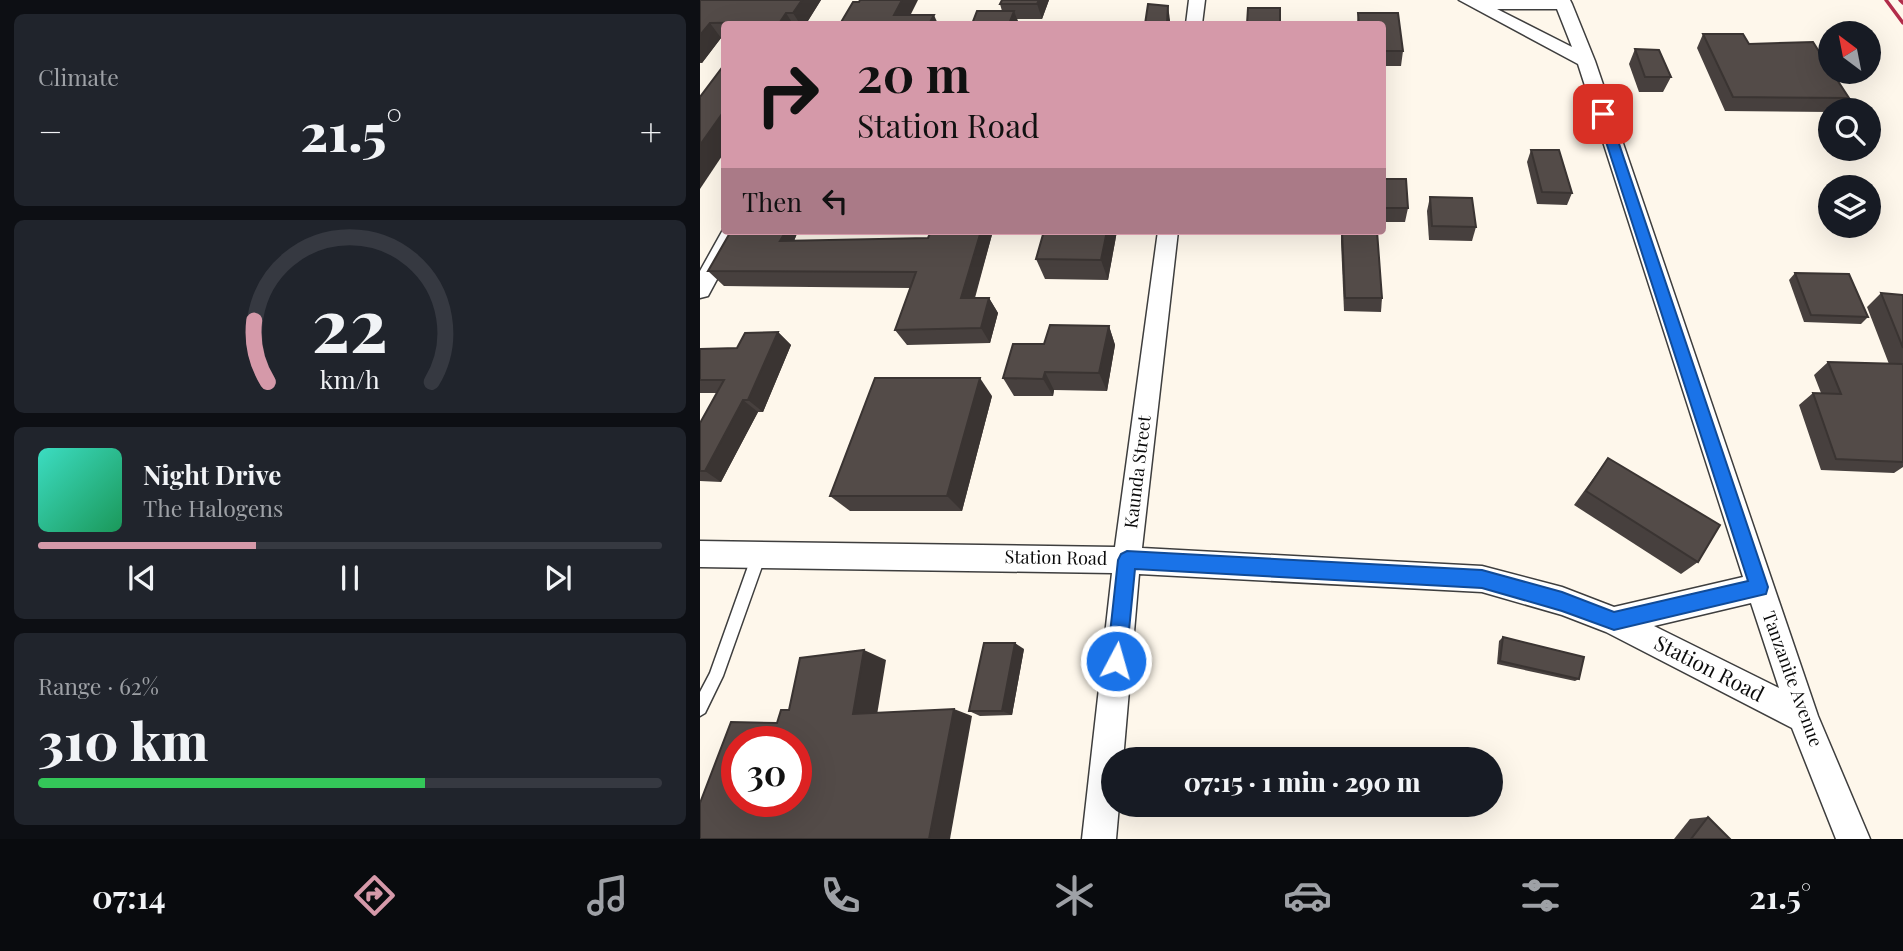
<!DOCTYPE html>
<meta charset="utf-8">
<style>
body{margin:0;font-family:"Playfair Display",serif;background:#20242c;color:#f1f3f6;height:100vh;display:flex;flex-direction:column;font-size:26px;white-space:nowrap}
*{box-sizing:border-box;margin:0}
p{font-size:23px;color:#9ea1a6}
.icon{flex:none;width:38px;height:38px;fill:none;stroke:currentColor;stroke-width:2;stroke-linecap:round;stroke-linejoin:round}
.map{position:relative;flex:1;overflow:hidden}
.side{display:flex;flex-direction:column;gap:14px;padding:14px;background:#0d0f14;width:700px}
.side>*{flex:none}
.hud{position:absolute;left:21px;top:21px;width:665px;height:214px;border-radius:7px;box-shadow:0 7px 28px #0002;background:#d599a9;color:#111;overflow:hidden}
.needle{width:46px;rotate:328deg}
.buttons{position:absolute;left:1118px;top:21px;display:grid;gap:14px}
.buttons a{display:grid;place-items:center;width:63px;height:63px;border-radius:50%;background:#171b24;box-shadow:0 7px 28px #0002;font-size:35px}
.speed{position:absolute;left:21px;top:726px;display:flex;gap:14px;font-size:35px;font-weight:700;text-align:center}
.speed>*{display:grid;place-content:center;width:91px;height:91px;border-radius:50%;background:#171b24;box-shadow:0 7px 28px #0002;line-height:1}
.speed .limit{border:10px solid #d22;background:#fff;color:#111}
.pin{position:absolute;display:grid;place-items:center;width:60px;height:60px;color:#fff;margin:-30px;border-radius:14px;box-shadow:0 4px 10px #0006}
.me{position:absolute;width:77px;margin:-38px;rotate:6deg;stroke-linejoin:round;filter:drop-shadow(0 0 5px #0008)}
.turn{display:flex;align-items:center;gap:24px;height:147px;padding:0 21px;font-size:32px}
.turn .icon{width:91px;height:91px;stroke-width:2.5}
.turn b{display:block;font-size:49px;line-height:60px}
.then{display:flex;align-items:center;height:66px;padding:0 21px;background:#0003;gap:14px;font-size:26px}
.big{font-size:52px;font-weight:800;line-height:1.1}
.side .tile{flex:1;display:flex;flex-direction:column;justify-content:center;gap:10px;min-width:0;padding:0 24px;border-radius:10px;background:#20242c}
.side .dial{align-items:center;gap:0}
.dial svg{height:182px;overflow:visible;fill:none;stroke:#363941;stroke-width:7;stroke-linecap:round;text-anchor:middle}
.dial text{fill:#f1f3f6;stroke:none}
.song{display:flex;align-items:center;gap:21px}
.cover{width:84px;height:84px;border-radius:10px;background:linear-gradient(135deg,hsl(170 70% 55%),hsl(150 70% 35%))}
.played{height:7px;border-radius:4px;background:linear-gradient(90deg,#d599a9 35%,#363941 35%)}
.keys{display:flex;justify-content:space-around;direction:ltr}
.heat{display:flex;justify-content:space-between;align-items:center;font-size:38px;direction:ltr}
.charge{height:10px;border-radius:5px;background:linear-gradient(90deg,#34c759 62%,#363941 0)}
.trip{position:absolute;left:401px;top:747px;width:402px;height:70px;border-radius:35px;background:#171b24;box-shadow:0 7px 28px #0002;font-weight:800;line-height:70px;text-align:center}
.tabs{display:flex;height:112px;justify-content:space-around;align-items:center;background:#090b0e;color:#9ea1a6}
.tabs .icon{width:49px;height:49px}
.tabs .current{color:#d599a9}
.tabs b{font-size:32px;color:#f1f3f6}
main{display:flex;flex:1;min-height:0}
.map>svg:first-child{display:block}
.lines{fill:none;stroke-linecap:round;stroke-linejoin:round}
.lane-casing{stroke:#3e3e3e;stroke-width:3}
.street-casing{stroke:#3e3e3e;stroke-width:3}
.lane{fill:#fff;fill-rule:evenodd}
.street{fill:#fff;fill-rule:evenodd}
.rail{stroke:#b22c4a;stroke-width:3.5}
.wall{fill:#47403e}
.shaded-wall{fill:#3a3432}
.building{fill:#534b48;stroke:#3a3432;stroke-width:2;fill-rule:evenodd}
.route{fill:#1a73e8;stroke:#114b97;stroke-width:2}
.labels{text-anchor:middle;stroke-width:7;stroke-linejoin:round;paint-order:stroke}
.street-label{font-size:18px;fill:#0b0b0b;stroke:#fff}
.near-street-label{font-size:21px;fill:#0b0b0b;stroke:#fff}
</style>
<main>
<section class="side">
<div class="tile"><p>Climate</p>
<div class="heat"><a>−</a><b class="big">21.5°</b><a>+</a></div>
</div>
<div class="tile dial"><svg viewBox="0 0 100 80">
<path d="M14 69A42 42 0 1 1 86 69"/>
<path d="M14 69A42 42 0 0 1 8 42" stroke="#d599a9"/>
<text x="50" y="56" font-size="32" font-weight="700">22</text>
<text x="50" y="72" font-size="11">km/h</text>
</svg></div>
<div class="tile">
<div class="song"><i class="cover"></i><div><b>Night Drive</b><p>The Halogens</p></div></div>
<div class="played"></div>
<div class="keys"><svg class="icon" aria-label="previous" viewBox="0 0 24 24"><path d="M18 5L8 12l10 7zM5 5v14"/></svg><svg class="icon" aria-label="pause" viewBox="0 0 24 24"><path d="M8 5v14M16 5v14"/></svg><svg class="icon" aria-label="next" viewBox="0 0 24 24"><path d="M6 5l10 7-10 7zM19 5v14"/></svg></div>
</div>
<div class="tile"><p>Range · 62%</p><b class="big">310 km</b><div class="charge"></div></div>
</section>
<div class="map">
<svg width="1203" height="839" viewBox="0 0 1203 839">
<rect width="100%" height="100%" fill="#fef7eb"/>
<g class="lines">
<defs>
<path id="lane" d="M59,548L64,550L66,555L23,676L5,713L0,716V692L10,673L52,555L54,550Z"/>
<g id="street">
<path d="M489,0H505L502,24H486Z"/>
<path d="M759,0H870L872,4L895,61L1118,716L1170,839H1136L1092,728L906,632L862,615L782,592L439,574L423,760H413V805H419L416,839H382L412,573L0,567V541L415,547L458,231H478L442,548L782,566L862,587L914,607L1043,577L878,64ZM797,9H857L872,47ZM1051,603L1079,688L954,626Z"/>
<path d="M24,228V231H43L8,296L0,298V271Z"/>
</g>
</defs>
<use href="#lane" class="lane-casing"/>
<use href="#street" class="street-casing"/>
<use href="#lane" class="lane"/>
<use href="#street" class="street"/>
<g class="rail">
<path d="M1186,0L1203,23"/>
<path d="M1200,0L1203,3"/>
</g>
</g>
<g class="wall">
<path d="M0,0H121L106,24H24V38H21L2,63H0Z"/>
<path d="M302,0H349L342,19H317L319,24H272L302,11L300,4Z"/>
<path d="M658,13H698L703,51L701,66H682V24H657Z"/>
<path d="M1003,34L1049,44L1149,98L1141,110H1130V112L1025,111L997,48Z"/>
<path d="M935,49L971,77L963,92H939L929,64Z"/>
<path d="M831,150L872,193L867,205L837,204L827,162Z"/>
<path d="M682,179L708,208L705,222H682Z"/>
<path d="M730,197L776,227L772,241L729,240L727,211Z"/>
<path d="M98,231L94,241L228,238L293,231L275,298H289L298,313L290,343L207,345L195,330L210,288L24,286L8,271Z"/>
<path d="M344,231H417L408,280L345,279L336,259Z"/>
<path d="M641,231L682,298L681,312L644,311L641,242Z"/>
<path d="M1095,273L1168,317L1161,324L1104,322L1089,280Z"/>
<path d="M1181,293L1203,295V467L1194,473L1121,470L1099,405L1113,393H1121L1114,375L1128,362L1189,364L1167,307Z"/>
<path d="M409,326L415,345L407,391L354,390L353,396H314L303,378L344,344Z"/>
<path d="M78,332L91,345L63,412H58L21,482L0,481V423L17,393H0V349L37,348Z"/>
<path d="M292,396L262,511H150L130,496Z"/>
<path d="M908,458L998,562L981,574L874,505Z"/>
<path d="M803,637L879,679L875,681L797,664L799,641Z"/>
<path d="M324,649L312,715L280,716L269,711Z"/>
<path d="M1008,817L1030,839H974L990,819Z"/>
</g>
<g class="shaded-wall">
<path d="M102,0H121L106,24H100L93,13Z"/>
<path d="M202,0H218L206,24L194,15Z"/>
<path d="M339,0H349L342,19L337,4Z"/>
<path d="M468,6L470,20V24H467Z"/>
<path d="M314,11L319,24H309Z"/>
<path d="M86,13L93,24H81L80,22Z"/>
<path d="M234,15L238,24H229Z"/>
<path d="M10,23L21,38L2,63L0,61V35Z"/>
<path d="M24,111V153L0,189V145Z"/>
<path d="M79,231H98L94,241H80Z"/>
<path d="M281,231H293L270,313L261,298Z"/>
<path d="M407,231H417L408,280L401,260Z"/>
<path d="M289,298L298,313L290,343L281,328Z"/>
<path d="M409,326L415,345L407,391L399,373Z"/>
<path d="M78,332L91,345L63,412L48,400Z"/>
<path d="M345,372L354,390L353,396L343,379Z"/>
<path d="M280,378L292,396L262,511L247,496Z"/>
<path d="M43,400L58,412L21,482L5,471Z"/>
<path d="M315,643L324,649L312,715L302,711Z"/>
<path d="M164,650L186,660L176,721L153,714Z"/>
<path d="M254,709L272,716L250,839H229Z"/>
</g>
<g class="building">
<path d="M0,0H102L93,13H86L80,22L10,23L0,35Z"/>
<path d="M160,0H202L194,15H234L229,24H140L153,2H159Z"/>
<path d="M302,0H339L337,4H300Z"/>
<path d="M448,4L468,6L467,24H445Z"/>
<path d="M548,8H580V24H547Z"/>
<path d="M277,11H314L309,24H272Z"/>
<path d="M658,13H698L703,51H682V24H659Z"/>
<path d="M1003,34H1043L1049,44L1113,42L1130,69V72H1132L1149,98L1033,97Z"/>
<path d="M935,49L959,50L971,77H945Z"/>
<path d="M24,65V111L0,145V97Z"/>
<path d="M831,150H859L872,193L842,192Z"/>
<path d="M682,179H706L708,208H682Z"/>
<path d="M730,197L772,198L776,227L732,226Z"/>
<path d="M31,231H86L80,241L228,238L231,231H281L261,298H289L281,328L195,330L216,272L8,271Z"/>
<path d="M344,231H407L401,260L336,259Z"/>
<path d="M642,231H677L682,298H645Z"/>
<path d="M1095,273L1149,274L1168,317L1111,315Z"/>
<path d="M1181,293L1203,295V348Z"/>
<path d="M350,325L409,326L399,373L345,372L343,379L303,378L313,344H344Z"/>
<path d="M78,332L48,400H43L5,471H0V423L24,380H0V349L37,348L45,333Z"/>
<path d="M1128,362L1203,364V462L1136,459L1113,393L1141,394Z"/>
<path d="M175,378H280L247,496H130Z"/>
<path d="M908,458L1020,525L998,562L886,491Z"/>
<path d="M803,637L884,657L879,679L800,661Z"/>
<path d="M284,643H315L302,711H269Z"/>
<path d="M164,650L153,714L254,709L229,839H0V803L31,722L77,723L81,710H89L100,658ZM37,742H96V802H37Z"/>
<path d="M1008,817L1030,839H991Z"/>
</g>
<path class="route" d="M903,110L909,114L1068,587L1066,594L914,630L862,611L782,588L435,569L426,661L423,668L416,671L410,668L407,661L418,560L421,554L427,551L782,570L862,592L914,612L1048,581L897,114Z"/>
<g class="labels">
<g class="street-label">
<text transform="translate(438 472) rotate(-83)" y="6">Kaunda Street</text>
<text transform="translate(356 558) rotate(1)" y="6">Station Road</text>
<text transform="translate(1092 679) rotate(70)" y="6">Tanzanite Avenue</text>
</g>
<g class="near-street-label">
<text transform="translate(1009 669) rotate(27)" y="7">Station Road</text>
</g>
</g>
</svg>
<div class="buttons">
<a><svg class="needle" viewBox="-14 -14 28 28"><path d="M0-13l5 13h-10z" fill="#e53935"/><path d="M0 13l5-13h-10z" fill="#9ea1a6"/></svg></a>
<a><svg class="icon" aria-label="search" viewBox="0 0 24 24"><circle cx="10" cy="10" r="6"/><path d="M15 15l6 6"/></svg></a>
<a><svg class="icon" aria-label="layers" viewBox="0 0 24 24"><path d="M12 4l9 5-9 5-9-5zM3 14l9 5 9-5"/></svg></a>
</div>
<div class="speed"><div class="limit">30</div></div>
<div class="pin" style="left:903px;top:114px;background:#d93025"><svg class="icon" aria-label="arrive" viewBox="0 0 24 24"><path d="M6 21V4h12l-3 4 3 4H6"/></svg></div>
<svg class="me" style="left:416px;top:661px" viewBox="-20 -20 40 40"><circle r="17" fill="#1a73e8" stroke="#fff" stroke-width="3"/><path d="M0-11L8 9 0 5-8 9z" fill="#fff"/></svg>
<div class="trip">07:15 · 1 min · 290 m</div>
<div class="hud">
<div class="turn"><svg class="icon" aria-label="right" viewBox="0 0 24 24"><path d="M7 20v-9h11M14 6l5 5-5 5"/></svg><div><b>20 m</b>Station Road</div></div>
<div class="then">Then<svg class="icon" aria-label="left" viewBox="0 0 24 24"><path d="M17 20v-9H6M10 6l-5 5 5 5"/></svg></div>
</div>
</div>
</main>
<nav class="tabs">
<b>07:14</b>
<svg class="icon current" aria-label="directions" viewBox="0 0 24 24"><path d="M12 3l9 9-9 9-9-9zM9 14v-3h6M13 9l2 2-2 2"/></svg>
<svg class="icon" aria-label="music" viewBox="0 0 24 24"><path d="M9 18V5l10-2v13"/><circle cx="6" cy="18" r="3"/><circle cx="16" cy="16" r="3"/></svg>
<svg class="icon" aria-label="phone" viewBox="0 0 24 24"><path d="M5 4h4l2 5-3 2q2 4 5 5l2-3 5 2v4C11 20 4 13 5 4z"/></svg>
<svg class="icon" aria-label="climate" viewBox="0 0 24 24"><path d="M12 3v18M4 7l16 10M4 17L20 7"/></svg>
<svg class="icon" aria-label="car" viewBox="0 0 24 24"><path d="M5 17H2v-5l4-1 3-4h7l3 4 3 1v5h-3M9 17h6M6 11h13"/><circle cx="7" cy="17" r="2"/><circle cx="17" cy="17" r="2"/></svg>
<svg class="icon" aria-label="filters" viewBox="0 0 24 24"><path d="M4 7h16M4 17h16"/><circle cx="9" cy="7" r="2"/><circle cx="15" cy="17" r="2"/></svg>
<b>21.5°</b>
</nav>
